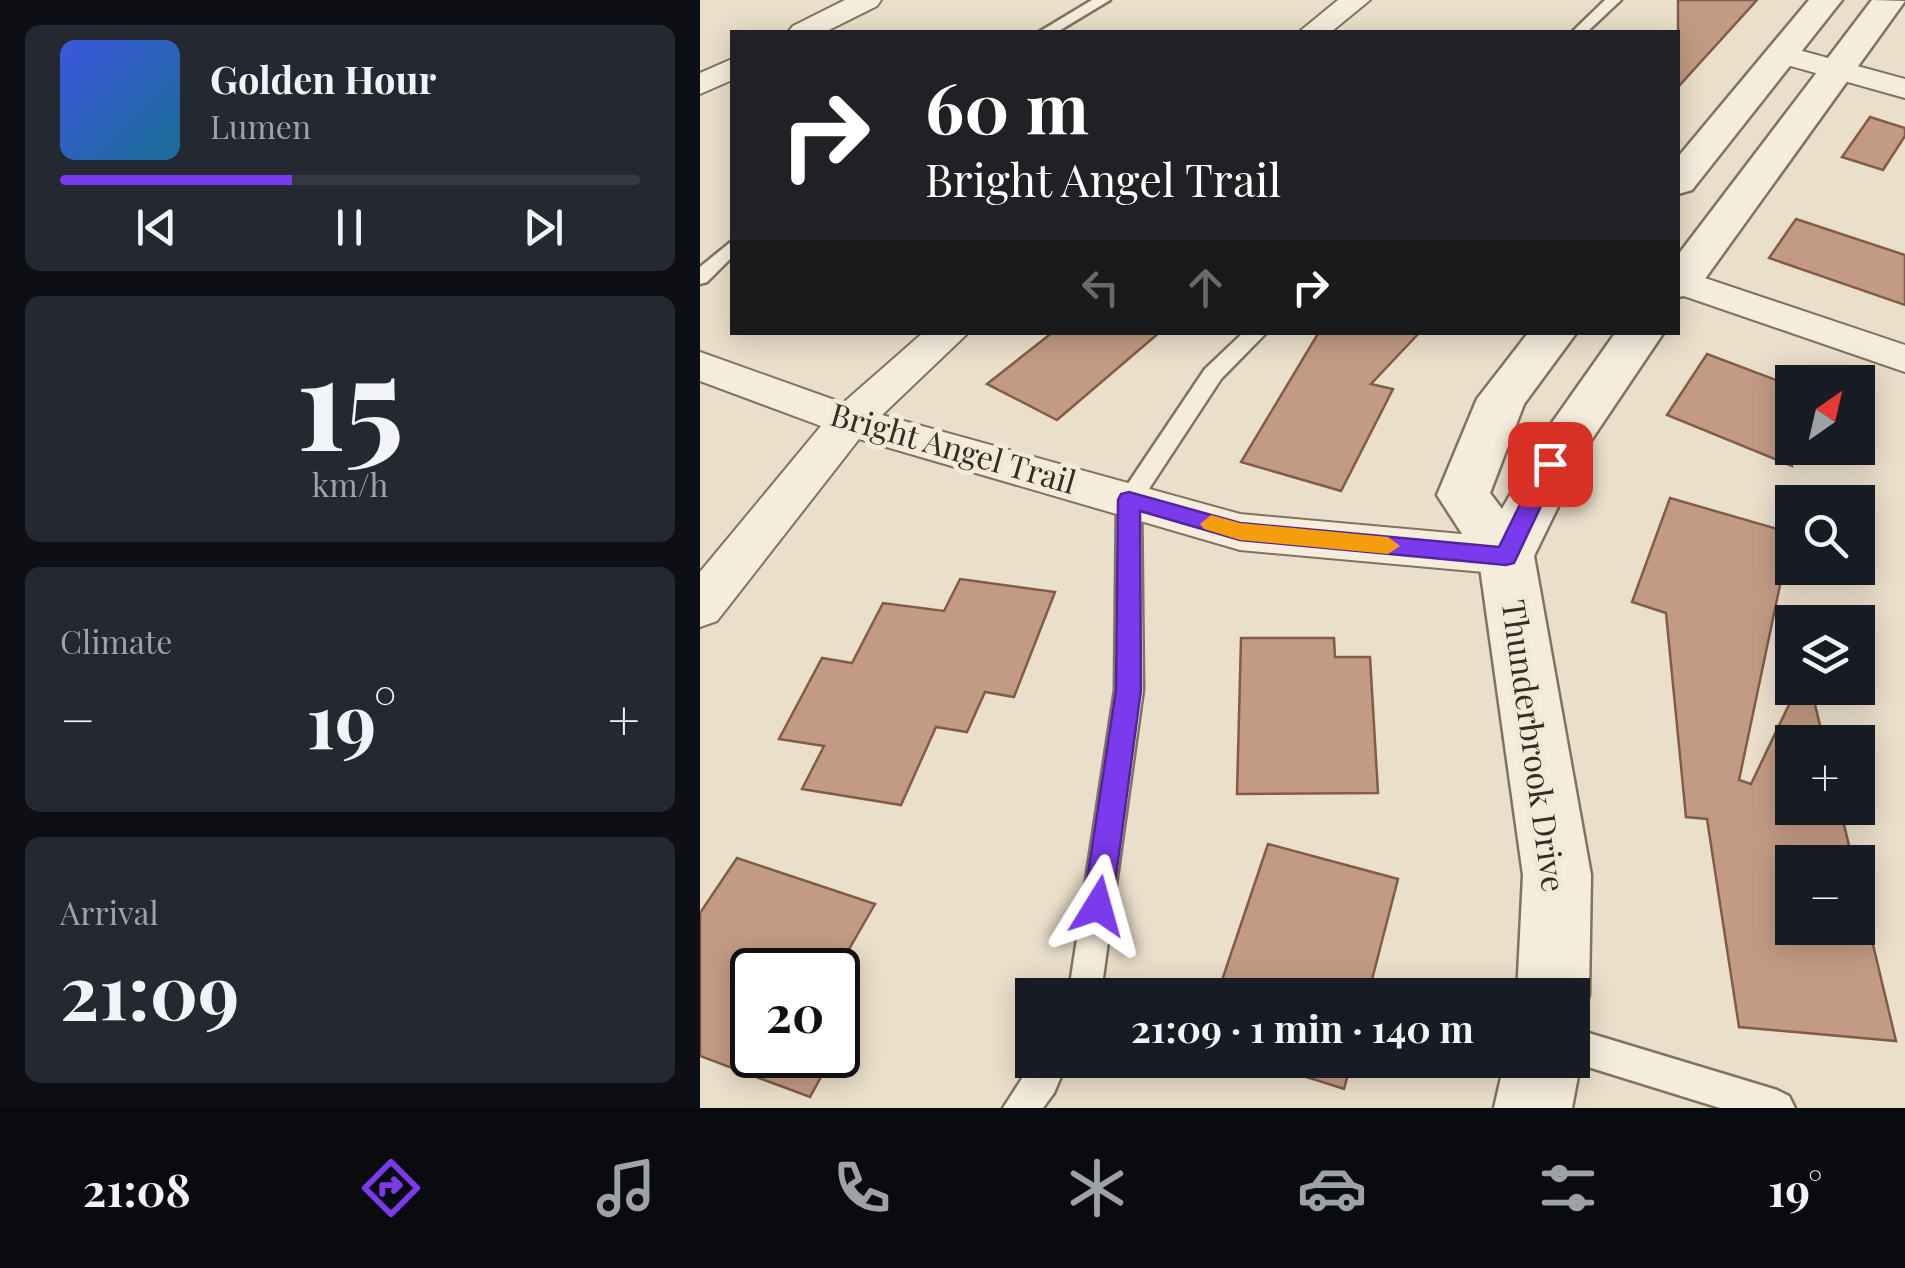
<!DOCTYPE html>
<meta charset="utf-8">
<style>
body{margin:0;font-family:"Playfair Display",serif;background:#242831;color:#f1f3f6;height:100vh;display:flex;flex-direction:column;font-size:38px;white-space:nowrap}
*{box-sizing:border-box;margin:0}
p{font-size:32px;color:#9ea1a6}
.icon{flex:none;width:55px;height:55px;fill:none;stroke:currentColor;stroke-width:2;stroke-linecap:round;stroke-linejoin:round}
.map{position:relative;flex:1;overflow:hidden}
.side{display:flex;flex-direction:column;gap:25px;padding:25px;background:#0d0f14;width:700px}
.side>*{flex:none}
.hud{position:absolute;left:30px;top:30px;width:950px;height:305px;border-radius:0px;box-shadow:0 5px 25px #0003;background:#202124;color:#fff;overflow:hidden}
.needle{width:65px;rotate:34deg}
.controls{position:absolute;left:1075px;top:365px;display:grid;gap:20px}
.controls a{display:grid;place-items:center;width:100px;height:100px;border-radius:0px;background:#171b24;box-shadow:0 5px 25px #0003;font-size:50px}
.speed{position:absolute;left:30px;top:948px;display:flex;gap:20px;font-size:50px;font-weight:700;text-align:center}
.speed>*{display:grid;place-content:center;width:130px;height:130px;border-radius:50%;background:#171b24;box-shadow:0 5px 25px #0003;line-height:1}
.speed .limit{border:5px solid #111;border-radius:15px;background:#fff;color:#111}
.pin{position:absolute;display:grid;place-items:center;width:85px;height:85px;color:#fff;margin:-42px;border-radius:20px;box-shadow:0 5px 15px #0006}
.me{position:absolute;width:110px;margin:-55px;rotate:8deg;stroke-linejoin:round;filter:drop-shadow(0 0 8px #0008)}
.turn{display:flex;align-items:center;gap:35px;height:210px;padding:0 30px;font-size:45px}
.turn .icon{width:130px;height:130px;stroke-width:2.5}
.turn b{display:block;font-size:70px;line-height:85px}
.lanes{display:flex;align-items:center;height:95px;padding:0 30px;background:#0003;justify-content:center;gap:50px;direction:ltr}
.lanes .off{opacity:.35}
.big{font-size:75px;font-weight:700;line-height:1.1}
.side .tile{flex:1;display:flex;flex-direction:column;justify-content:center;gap:15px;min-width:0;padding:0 35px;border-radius:15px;background:#242831}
.side .dial{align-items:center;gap:0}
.dial b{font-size:130px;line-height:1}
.song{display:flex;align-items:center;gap:30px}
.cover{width:120px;height:120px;border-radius:15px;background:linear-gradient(135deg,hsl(230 70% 55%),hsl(200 70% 35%))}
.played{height:10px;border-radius:5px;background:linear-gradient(90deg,#7c3aed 40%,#363941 40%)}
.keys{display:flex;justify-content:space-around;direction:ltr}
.heat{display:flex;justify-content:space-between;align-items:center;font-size:55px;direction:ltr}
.trip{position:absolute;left:315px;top:978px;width:575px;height:100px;border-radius:0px;background:#171b24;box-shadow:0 5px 25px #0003;font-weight:700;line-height:100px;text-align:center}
.tab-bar{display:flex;height:160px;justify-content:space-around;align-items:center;background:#090b0e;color:#9ea1a6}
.tab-bar .icon{width:70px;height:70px}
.tab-bar .on{color:#7c3aed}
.tab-bar b{font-size:45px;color:#f1f3f6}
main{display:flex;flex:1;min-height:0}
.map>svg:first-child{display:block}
.building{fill:#c39b84;stroke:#815c49;stroke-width:2.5}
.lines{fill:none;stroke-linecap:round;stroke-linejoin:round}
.service-casing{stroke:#847260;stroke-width:5}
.minor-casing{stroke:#847260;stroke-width:4}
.tertiary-casing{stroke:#847260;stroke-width:5}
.service{fill:#f5eddc;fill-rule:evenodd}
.minor{fill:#f5eddc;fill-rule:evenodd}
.tertiary{fill:#f5eddc;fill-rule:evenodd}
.route{fill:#7c3aed;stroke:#51269a;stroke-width:2.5}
.slow{fill:#f59e0b}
.labels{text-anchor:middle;stroke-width:10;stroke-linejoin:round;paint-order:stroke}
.street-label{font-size:32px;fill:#372b22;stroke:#f2e9d8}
</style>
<main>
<section class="side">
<div class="tile">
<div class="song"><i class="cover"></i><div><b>Golden Hour</b><p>Lumen</p></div></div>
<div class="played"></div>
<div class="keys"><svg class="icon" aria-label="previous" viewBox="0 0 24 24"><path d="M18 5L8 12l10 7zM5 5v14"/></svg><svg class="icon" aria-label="pause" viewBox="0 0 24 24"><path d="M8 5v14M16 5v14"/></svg><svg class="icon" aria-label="next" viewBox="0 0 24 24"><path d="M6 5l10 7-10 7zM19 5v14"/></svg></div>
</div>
<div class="tile dial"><b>15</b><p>km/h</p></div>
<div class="tile"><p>Climate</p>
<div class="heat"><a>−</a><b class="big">19°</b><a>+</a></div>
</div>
<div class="tile"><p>Arrival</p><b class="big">21:09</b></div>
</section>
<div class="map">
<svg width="1205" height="1108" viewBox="0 0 1205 1108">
<rect width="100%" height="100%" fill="#eadfca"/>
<g class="building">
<path d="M978,0H1057L978,87Z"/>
<path d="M1170,117L1205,128V136L1183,170L1142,157Z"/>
<path d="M1096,219L1205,255V305L1069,258Z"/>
<path d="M353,332H460L357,420L287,384Z"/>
<path d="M619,332H720L671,384L693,389L641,491L541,462Z"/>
<path d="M1007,354L1092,386V466L967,415Z"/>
<path d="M970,498L1091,533L1039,780L1051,784L1097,688H1111L1124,742H1092V808H1140L1153,862H1092V928H1158V882L1196,1041L1039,1027L1007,819L986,817L966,613L932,602Z"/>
<path d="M260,579L355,592L314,697L285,692L267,732L236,727L201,805L102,789L124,746L79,739L122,658L152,663L183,603L244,611Z"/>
<path d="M541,638H634L635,657H670L678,793L537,794Z"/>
<path d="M568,844L698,879L668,995H517Z"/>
<path d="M37,858L175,904L137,970H52V1055H133L110,1097L0,1056V913Z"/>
<path d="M553,1060H652L644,1089Z"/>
</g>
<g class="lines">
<defs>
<g id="service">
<path d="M392,0H410L357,32H339Z"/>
<path d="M905,0H921L887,32H872Z"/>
<path d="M32,241V257L7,282L0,284V267Z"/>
<path d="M544,332H567L521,379L441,501L443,690L403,978L397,995H363L371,978L415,690L417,500L505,369Z"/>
<path d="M872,1028L1077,1090L1089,1096L1095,1108H1020L872,1062L867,1060H872Z"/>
<path d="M334,1060H368L354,1093L343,1108H303Z"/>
</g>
<g id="minor">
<path d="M145,0H181L177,6L125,32H88L93,26Z"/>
<path d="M638,0H670L631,32H599Z"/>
<path d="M1084,46L1205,79V98L1073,61L1069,55L1073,49Z"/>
<path d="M32,59V80L0,94V73Z"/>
<path d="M978,269L1205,345V372L978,294Z"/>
<path d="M224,332H269L182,415L540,514L806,538L823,543L830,556L823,569L806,574L540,550L159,439L17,621L0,627V572L121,426L0,381V352L143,403Z"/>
</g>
<g id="tertiary">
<path d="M1109,0H1142L992,190L978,194V157Z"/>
<path d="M1172,0L1205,1L994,294L978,297V255Z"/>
<path d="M829,332H877L824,404L790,493L802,509L849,427L916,332H964L888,445L834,556L891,875L889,995L879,1021L872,1023V995H817L823,875L779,560L737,495L777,399Z"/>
<path d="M872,1040L881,1060L872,1108H794L805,1060H872Z"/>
</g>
</defs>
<use href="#service" class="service-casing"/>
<use href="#minor" class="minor-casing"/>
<use href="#tertiary" class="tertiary-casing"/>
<use href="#service" class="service"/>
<use href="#minor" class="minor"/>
<use href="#tertiary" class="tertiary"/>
</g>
<path class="route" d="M850,456L861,464L814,563L806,565L540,540L440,511L441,690L412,906L408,916L398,920L387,916L383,906L416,690L418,500L421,494L429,492L540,523L799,547L840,464Z"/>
<path class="slow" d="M511,515L540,523L688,537L700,546L688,554L540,540L504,529L500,524Z"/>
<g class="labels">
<g class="street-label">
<text transform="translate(253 449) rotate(16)" y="11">Bright Angel Trail</text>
<text transform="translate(833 746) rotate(82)" y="11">Thunderbrook Drive</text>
</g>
</g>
</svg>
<div class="controls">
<a><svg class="needle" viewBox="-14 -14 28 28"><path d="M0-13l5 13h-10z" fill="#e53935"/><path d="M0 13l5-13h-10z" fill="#9ea1a6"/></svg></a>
<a><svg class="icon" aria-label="search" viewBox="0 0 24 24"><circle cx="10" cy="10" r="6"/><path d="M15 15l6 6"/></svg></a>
<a><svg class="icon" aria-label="layers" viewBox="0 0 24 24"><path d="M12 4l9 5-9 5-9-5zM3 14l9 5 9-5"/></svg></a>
<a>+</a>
<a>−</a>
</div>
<div class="speed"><div class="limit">20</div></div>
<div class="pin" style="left:850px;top:464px;background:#d93025"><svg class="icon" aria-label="arrive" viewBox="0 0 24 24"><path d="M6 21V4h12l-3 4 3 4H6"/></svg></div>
<svg class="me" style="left:398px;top:906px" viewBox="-20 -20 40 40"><path d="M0-17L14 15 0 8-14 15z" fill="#7c3aed" stroke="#fff" stroke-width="4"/></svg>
<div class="trip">21:09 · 1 min · 140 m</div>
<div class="hud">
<div class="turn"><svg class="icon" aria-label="right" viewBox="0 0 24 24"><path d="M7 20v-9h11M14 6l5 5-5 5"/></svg><div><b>60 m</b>Bright Angel Trail</div></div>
<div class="lanes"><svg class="icon off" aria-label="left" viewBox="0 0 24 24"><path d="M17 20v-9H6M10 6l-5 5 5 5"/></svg><svg class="icon off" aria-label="ahead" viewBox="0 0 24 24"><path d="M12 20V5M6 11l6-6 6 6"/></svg><svg class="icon" aria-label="right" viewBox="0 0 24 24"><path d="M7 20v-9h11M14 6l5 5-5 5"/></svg></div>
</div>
</div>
</main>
<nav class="tab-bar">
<b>21:08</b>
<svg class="icon on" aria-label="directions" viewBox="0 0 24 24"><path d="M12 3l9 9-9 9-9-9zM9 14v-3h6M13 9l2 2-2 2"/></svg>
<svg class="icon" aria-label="music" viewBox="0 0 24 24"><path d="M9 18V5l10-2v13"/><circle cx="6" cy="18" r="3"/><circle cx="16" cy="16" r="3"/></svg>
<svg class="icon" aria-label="phone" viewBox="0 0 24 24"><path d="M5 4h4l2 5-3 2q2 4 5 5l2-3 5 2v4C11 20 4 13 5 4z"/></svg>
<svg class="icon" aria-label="climate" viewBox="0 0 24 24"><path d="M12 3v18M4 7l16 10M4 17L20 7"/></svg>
<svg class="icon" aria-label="car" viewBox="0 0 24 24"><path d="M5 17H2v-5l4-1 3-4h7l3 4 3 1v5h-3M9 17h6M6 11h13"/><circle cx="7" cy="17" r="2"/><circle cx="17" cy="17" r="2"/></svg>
<svg class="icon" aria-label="filters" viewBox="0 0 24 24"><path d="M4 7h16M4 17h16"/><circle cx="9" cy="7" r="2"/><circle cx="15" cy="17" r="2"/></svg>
<b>19°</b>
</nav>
